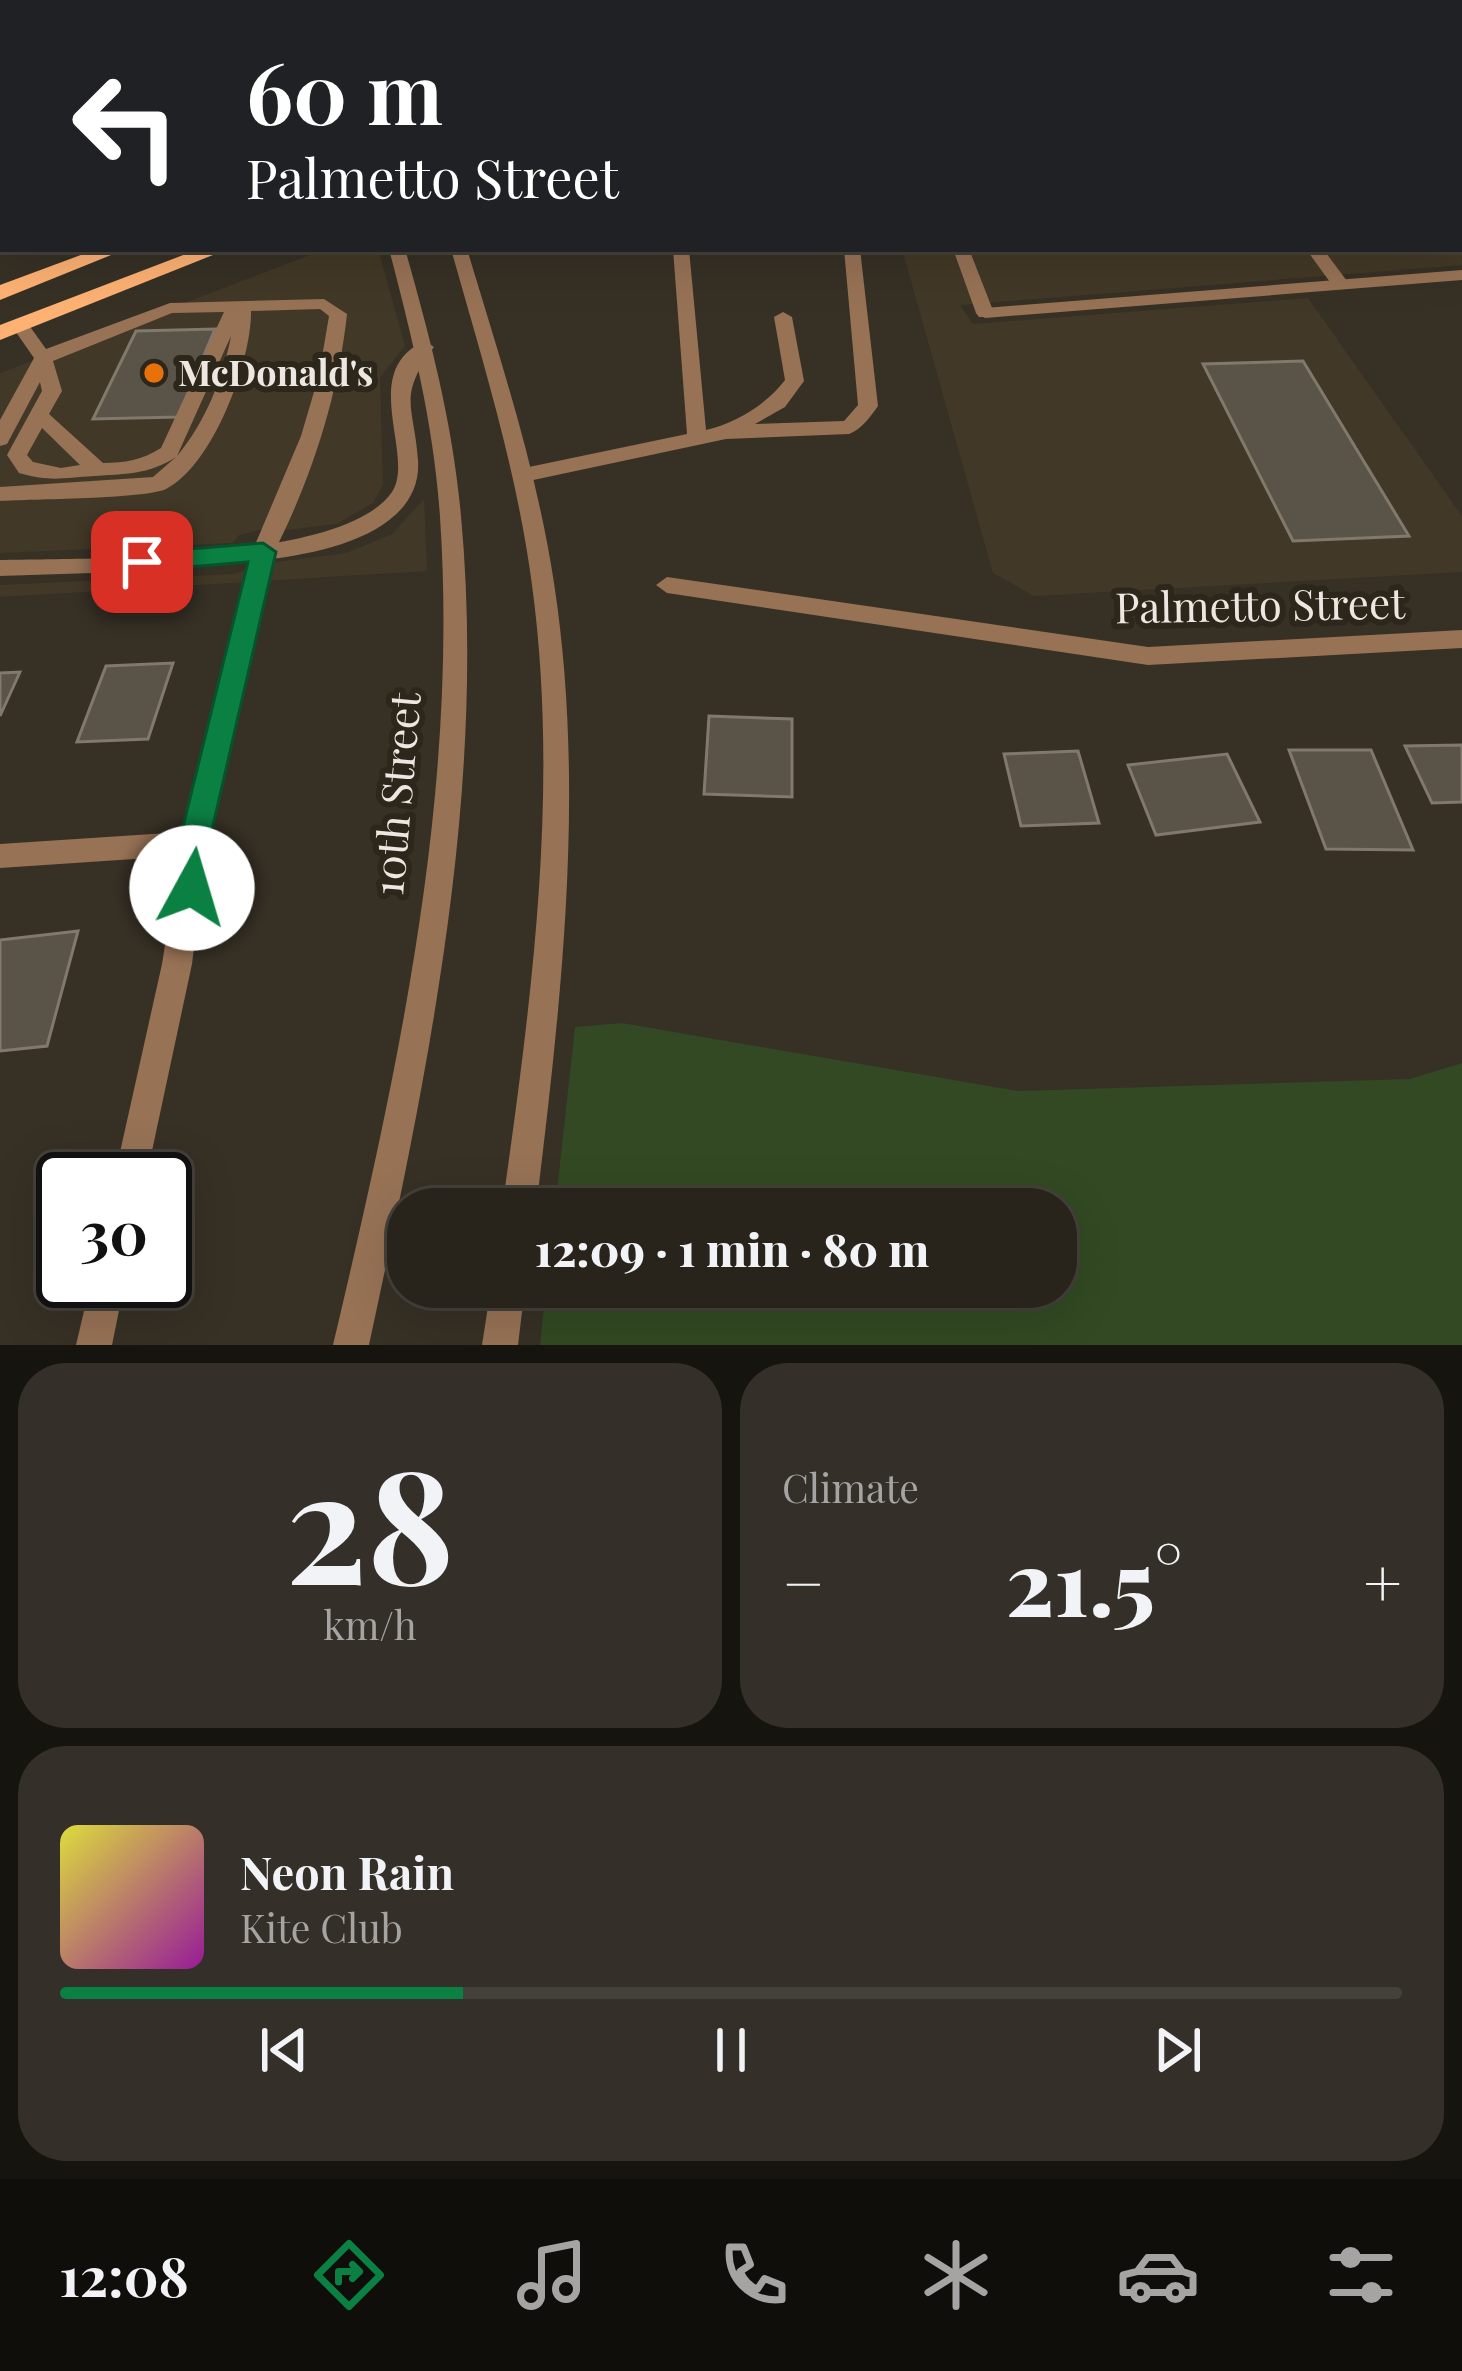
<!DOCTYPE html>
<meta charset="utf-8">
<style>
body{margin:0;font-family:"Playfair Display",serif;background:#343029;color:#f1f3f6;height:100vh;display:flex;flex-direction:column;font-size:45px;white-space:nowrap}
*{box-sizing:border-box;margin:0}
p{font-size:39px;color:#a5a4a3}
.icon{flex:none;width:66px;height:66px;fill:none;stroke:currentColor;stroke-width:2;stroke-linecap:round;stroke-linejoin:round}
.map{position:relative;height:1345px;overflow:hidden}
.details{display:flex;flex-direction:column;gap:18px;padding:18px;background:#16140f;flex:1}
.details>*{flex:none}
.top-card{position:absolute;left:0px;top:0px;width:1464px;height:252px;box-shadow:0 12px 48px #0002,0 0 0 3px #44413b;background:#202124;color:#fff;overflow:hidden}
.speed{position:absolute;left:36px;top:1152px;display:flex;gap:24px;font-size:60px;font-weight:700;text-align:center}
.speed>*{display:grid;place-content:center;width:156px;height:156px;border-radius:50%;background:#28241c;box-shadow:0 12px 48px #0002,0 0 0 3px #44413b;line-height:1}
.speed .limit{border:6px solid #111;border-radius:18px;background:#fff;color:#111}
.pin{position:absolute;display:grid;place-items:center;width:102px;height:102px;color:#fff;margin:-51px;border-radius:24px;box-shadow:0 6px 18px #0006}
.me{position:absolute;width:132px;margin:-66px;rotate:6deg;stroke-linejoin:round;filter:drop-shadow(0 0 9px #0008)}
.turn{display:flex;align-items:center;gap:42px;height:252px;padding:0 48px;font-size:54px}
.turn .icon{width:156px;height:156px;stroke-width:2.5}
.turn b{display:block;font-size:84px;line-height:102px}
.big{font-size:90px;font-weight:800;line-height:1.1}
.details .card{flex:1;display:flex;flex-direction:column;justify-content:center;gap:18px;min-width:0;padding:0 42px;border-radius:48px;background:#343029}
.details .dial{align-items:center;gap:0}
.dial b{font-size:156px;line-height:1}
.song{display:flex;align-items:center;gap:36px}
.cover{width:144px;height:144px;border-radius:18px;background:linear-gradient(135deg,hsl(60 70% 55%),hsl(300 70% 35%))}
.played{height:12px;border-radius:6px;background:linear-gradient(90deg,#0b8043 30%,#44413b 30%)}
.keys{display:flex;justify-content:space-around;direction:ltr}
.heat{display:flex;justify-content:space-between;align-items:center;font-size:66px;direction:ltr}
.details .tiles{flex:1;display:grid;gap:18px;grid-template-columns:1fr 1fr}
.card:last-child{grid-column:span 2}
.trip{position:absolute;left:387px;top:1188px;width:690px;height:120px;border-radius:48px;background:#28241c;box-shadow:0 12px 48px #0002,0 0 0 3px #44413b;font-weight:800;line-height:120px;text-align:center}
.tabs{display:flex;height:192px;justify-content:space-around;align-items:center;background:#100e0b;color:#a5a4a3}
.tabs .icon{width:84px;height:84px}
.tabs .active{color:#0b8043}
.tabs b{font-size:54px;color:#f1f3f6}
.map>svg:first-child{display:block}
.built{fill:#423827}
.green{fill:#324923}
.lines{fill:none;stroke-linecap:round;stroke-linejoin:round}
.canal{stroke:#0c6575;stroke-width:48}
.building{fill:#5a5347;stroke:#80796c;stroke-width:3}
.service{fill:#977255;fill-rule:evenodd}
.minor{fill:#977255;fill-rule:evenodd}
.tertiary{fill:#977255;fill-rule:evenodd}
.primary{fill:#fdb173;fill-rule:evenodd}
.route{fill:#0b8043;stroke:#07532c;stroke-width:3}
.food-dot{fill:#e8710a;stroke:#2c261b;stroke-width:4.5}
.labels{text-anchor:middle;stroke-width:12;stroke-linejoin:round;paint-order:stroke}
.far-poi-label{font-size:36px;font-weight:bold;fill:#ece8e1;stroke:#2c261b;text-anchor:start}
.street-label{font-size:42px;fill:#ece8e1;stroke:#2c261b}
</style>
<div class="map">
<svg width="1462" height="1345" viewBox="0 0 1462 1345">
<rect width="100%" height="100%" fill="#363025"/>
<g class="built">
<path d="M1461,228L1462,265L960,305L973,324L1308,298L1462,516V572L1034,596L993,573L902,249H1461Z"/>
<path d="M326,249H378L405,346L380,377L383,485L373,503L337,524L278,531L274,526L239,535L233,543L0,553V373Z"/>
<path d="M424,499L427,571L0,597V585L233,574L268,563L346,553L392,534Z"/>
</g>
<path class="green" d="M622,1023L1018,1091L1410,1079L1462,1063V1345H540L546,1287H1056V1209H555L575,1027Z"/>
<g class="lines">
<path class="canal" d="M527,3L528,0"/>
</g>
<g class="building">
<path d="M215,329L178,417L93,419L136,331Z"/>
<path d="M1303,361L1409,536L1293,541L1203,364Z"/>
<path d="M173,663L148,739L77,742L106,666Z"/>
<path d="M20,672L0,716V673Z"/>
<path d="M709,716L792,719V797L704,794Z"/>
<path d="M1462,745V802L1432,803L1405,746Z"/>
<path d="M1289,750H1371L1413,850L1326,849Z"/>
<path d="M1078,751L1099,823L1021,826L1004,754Z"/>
<path d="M1227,754L1260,822L1156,835L1128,765Z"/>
<path d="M78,931L47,1046L0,1051V940Z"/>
</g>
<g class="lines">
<g class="service">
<path d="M1097,0H1141L1144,3H1094Z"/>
<rect x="1198" y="0" width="12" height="3"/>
<rect x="1461" y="73" width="1" height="8"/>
<rect x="1461" y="121" width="1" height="9"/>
<path d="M3,174V184L0,185V175Z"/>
<rect x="0" y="237" width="3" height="10"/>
<path d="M673,249H689L706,430C736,423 766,405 785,380L774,317L783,312L792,317L804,381L785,407L755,424L844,421L858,405L844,249H860L878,406C871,416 861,430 849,434L726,439L524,482L517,480L514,475L524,468L687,434Z"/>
<path d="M953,249H969L994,313L991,317H979L976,313Z"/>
<path d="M1306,249H1323L1350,285L1347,289H1335Z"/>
<path d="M324,299L347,314C338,398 310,483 271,558H255L252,552L301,436L319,375L329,316L320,309L251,311C252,360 213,466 166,489C145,499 30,499 0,501V487L153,477L176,457C148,475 124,474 94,476C61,478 52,482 19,473L7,455L42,391L40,382L7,444L0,446V420L34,358L11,325L14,321H26L46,349L170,303ZM224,312L161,448C142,460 125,463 103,463L49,414L62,391L53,361L172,313ZM231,336C223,378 205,423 177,456ZM42,428L80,465L61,468L33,462L27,455Z"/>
</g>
<g class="minor">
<rect x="614" y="0" width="12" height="3"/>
<path d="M933,0H945L946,3H934Z"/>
<path d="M1264,0H1277L1279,3H1266Z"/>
<path d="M3,61V72L0,73V62Z"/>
<rect x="1461" y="203" width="1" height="11"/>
<path d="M1462,270V280L985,318L976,313L985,308Z"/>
<path d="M425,341L434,347C397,398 414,404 418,460C423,531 327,552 272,559L207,843L192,964L146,1179H114L162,964L179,856L0,868V844L183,832L250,562L154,571L0,576V560C83,558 344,563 392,492C416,455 357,371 425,341Z"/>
<path d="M667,577L1148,647L1462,630V648L1148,665L667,593L656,585Z"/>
<path d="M91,1281H125L112,1345H76Z"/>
</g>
<g class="tertiary">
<rect x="0" y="8" width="3" height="8"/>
<path d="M389,249H405C430,337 453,424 461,516C487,794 427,1074 369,1345H333C397,1074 459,797 440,517C434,425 412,337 389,249Z"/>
<path d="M451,249H467C500,359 537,470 554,583C586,791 561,1002 536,1209H502C531,1003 560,792 532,585C517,471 482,359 451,249Z"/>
<path d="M491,1287H525L518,1345H482Z"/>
</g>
<g class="primary">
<rect x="1461" y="12" width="1" height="10"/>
<rect x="1461" y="35" width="1" height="10"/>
<path d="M97,249H126L0,300V285Z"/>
<path d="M199,249H228L0,340V325Z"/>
</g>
</g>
<path class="route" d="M263,543L276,552L209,843L203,898L192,902L181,898L176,888L179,843L248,562L142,571L129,562L142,553Z"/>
<circle class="food-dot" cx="154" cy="373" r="12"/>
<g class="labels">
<g class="far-poi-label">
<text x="178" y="386">McDonald's</text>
</g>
<g class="street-label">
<text transform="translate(1260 606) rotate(-1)" y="15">Palmetto Street</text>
<text transform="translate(397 794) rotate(-85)" y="15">10th Street</text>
</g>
</g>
</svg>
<div class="speed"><div class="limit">30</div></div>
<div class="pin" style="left:142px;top:562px;background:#d93025"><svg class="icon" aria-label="arrive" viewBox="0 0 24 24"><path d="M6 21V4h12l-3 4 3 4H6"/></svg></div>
<svg class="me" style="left:192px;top:888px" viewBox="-20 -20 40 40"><circle r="19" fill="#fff"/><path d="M0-13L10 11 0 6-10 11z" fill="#0b8043"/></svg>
<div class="trip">12:09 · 1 min · 80 m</div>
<div class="top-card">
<div class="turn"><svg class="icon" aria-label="left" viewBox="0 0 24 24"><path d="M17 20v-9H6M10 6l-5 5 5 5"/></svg><div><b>60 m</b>Palmetto Street</div></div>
</div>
</div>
<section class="details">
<div class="tiles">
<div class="card dial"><b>28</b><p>km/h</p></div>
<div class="card"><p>Climate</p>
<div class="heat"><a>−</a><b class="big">21.5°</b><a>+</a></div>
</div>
<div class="card">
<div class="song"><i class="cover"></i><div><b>Neon Rain</b><p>Kite Club</p></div></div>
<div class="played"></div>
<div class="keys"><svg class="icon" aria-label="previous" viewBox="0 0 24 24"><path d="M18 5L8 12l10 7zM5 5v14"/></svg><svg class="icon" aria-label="pause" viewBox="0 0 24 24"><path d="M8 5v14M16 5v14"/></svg><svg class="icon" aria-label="next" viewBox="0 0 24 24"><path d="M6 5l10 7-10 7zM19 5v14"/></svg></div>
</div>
</div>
</section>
<nav class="tabs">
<b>12:08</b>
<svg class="icon active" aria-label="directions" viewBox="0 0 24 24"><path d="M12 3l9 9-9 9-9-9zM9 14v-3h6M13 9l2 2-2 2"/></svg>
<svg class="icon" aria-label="music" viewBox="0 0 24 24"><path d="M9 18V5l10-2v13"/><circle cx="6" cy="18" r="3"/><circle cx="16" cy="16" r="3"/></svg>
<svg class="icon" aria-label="phone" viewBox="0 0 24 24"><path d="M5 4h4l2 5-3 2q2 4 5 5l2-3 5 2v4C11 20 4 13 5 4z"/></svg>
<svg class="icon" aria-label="climate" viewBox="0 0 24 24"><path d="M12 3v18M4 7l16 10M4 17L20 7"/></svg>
<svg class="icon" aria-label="car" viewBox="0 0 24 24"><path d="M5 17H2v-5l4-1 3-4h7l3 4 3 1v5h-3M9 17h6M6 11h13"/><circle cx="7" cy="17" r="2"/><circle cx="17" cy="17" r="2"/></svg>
<svg class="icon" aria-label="filters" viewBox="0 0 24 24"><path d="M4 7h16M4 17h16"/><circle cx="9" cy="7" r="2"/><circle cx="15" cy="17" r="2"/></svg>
</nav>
